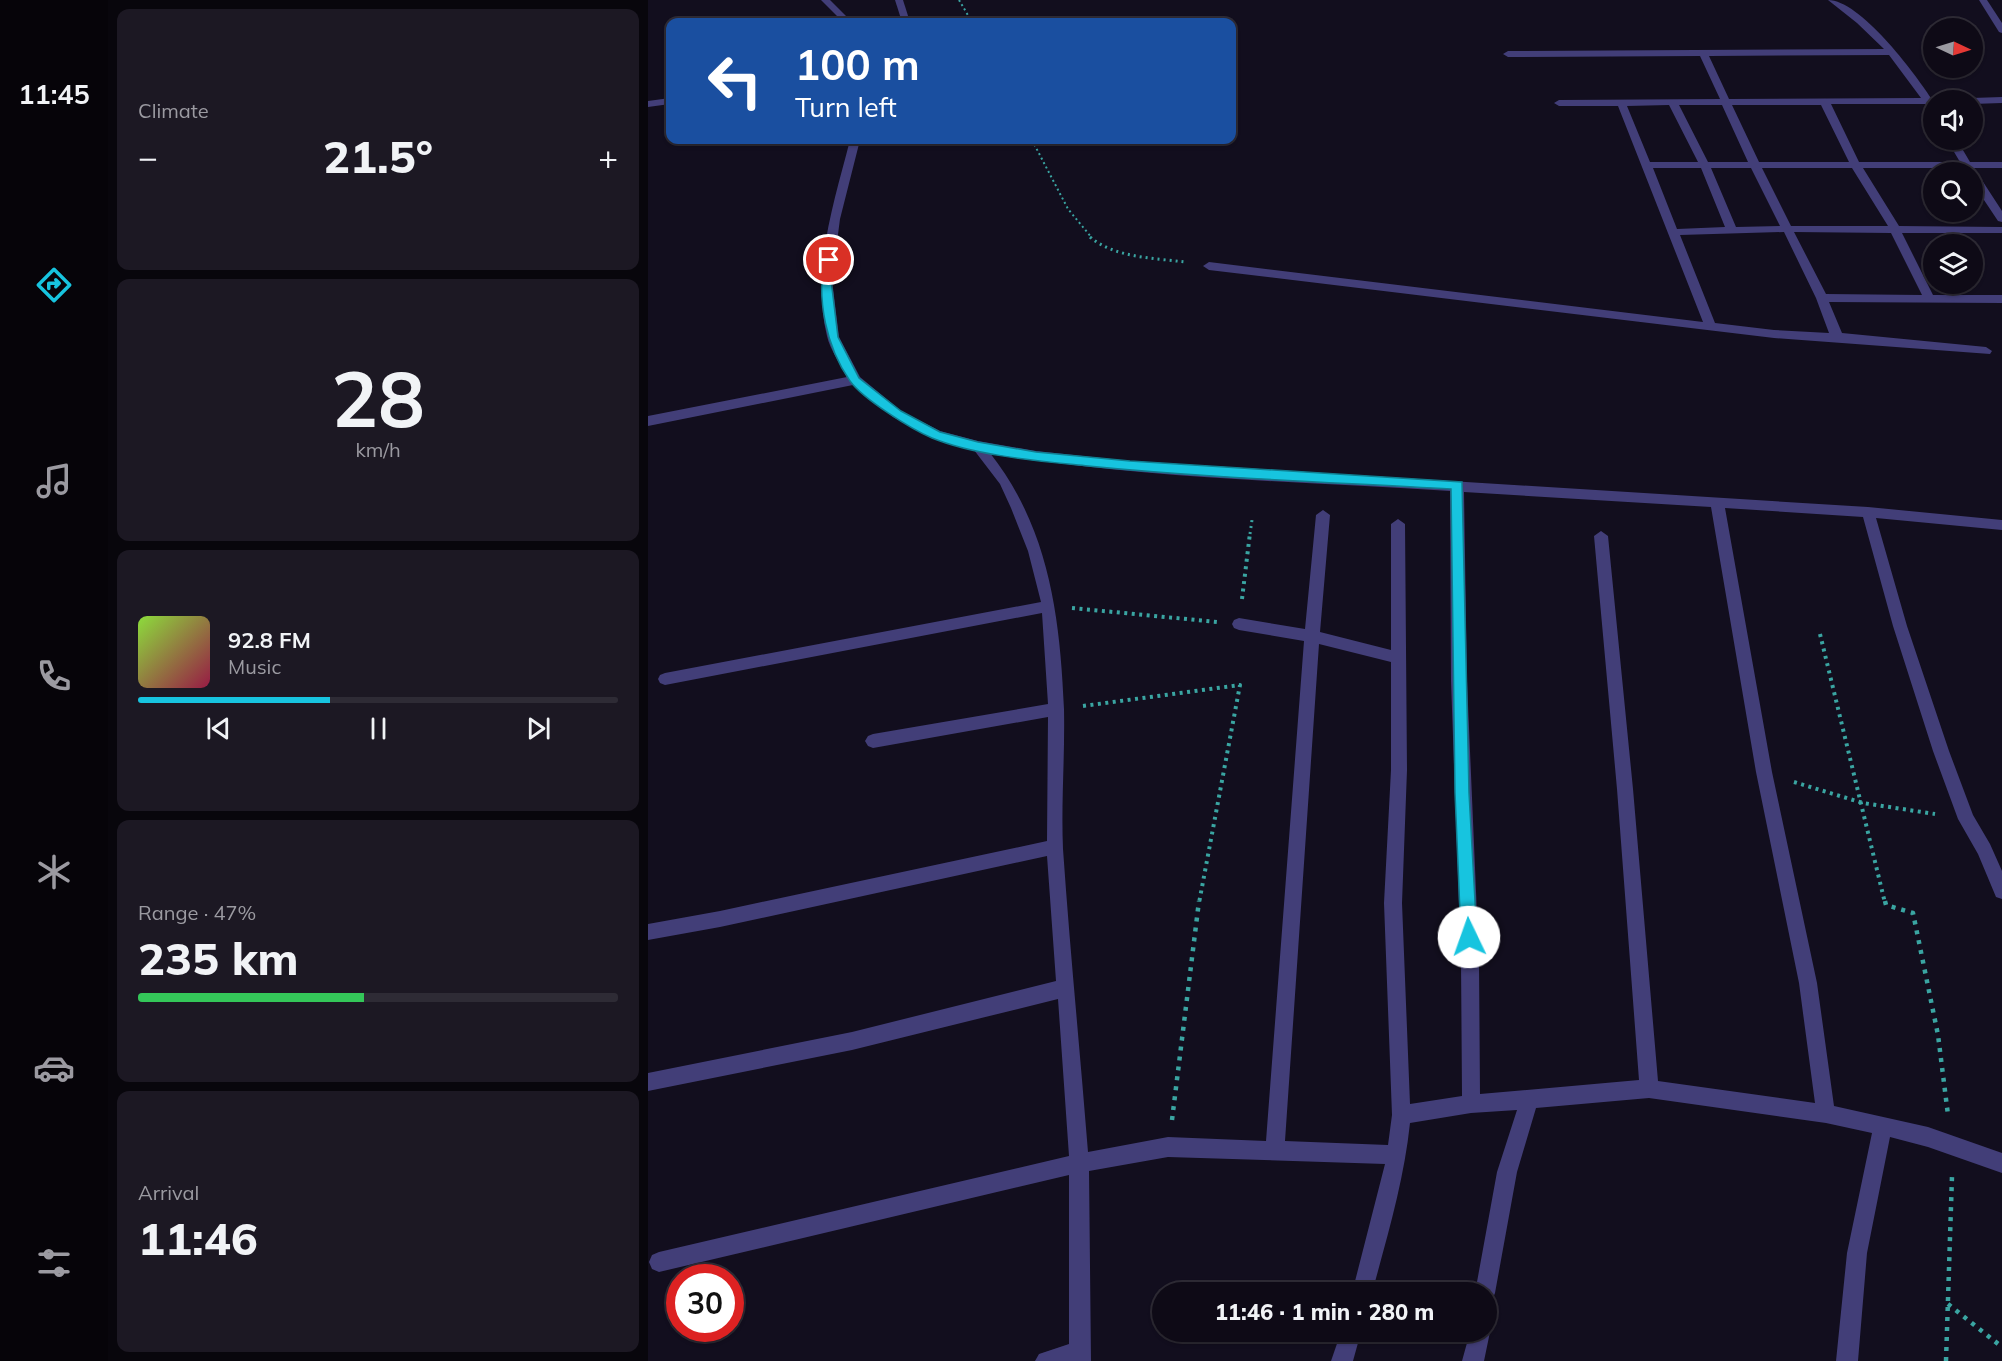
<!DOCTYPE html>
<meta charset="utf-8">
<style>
body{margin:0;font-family:Mulish,sans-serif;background:#1c1823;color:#f1f3f6;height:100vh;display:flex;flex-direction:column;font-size:22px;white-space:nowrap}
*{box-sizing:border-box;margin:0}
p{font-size:20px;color:#9b9aa1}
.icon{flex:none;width:33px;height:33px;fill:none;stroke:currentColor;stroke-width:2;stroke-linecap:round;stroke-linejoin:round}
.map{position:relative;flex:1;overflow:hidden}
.details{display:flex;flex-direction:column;gap:9px;padding:9px;background:#08060c;width:540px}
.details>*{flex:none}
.top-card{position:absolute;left:18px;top:18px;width:570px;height:126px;border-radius:12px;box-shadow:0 2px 4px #0004,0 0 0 2px #2e2b35;background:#1a4fa0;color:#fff;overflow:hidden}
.needle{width:39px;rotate:94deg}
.controls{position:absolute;left:1275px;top:18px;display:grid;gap:12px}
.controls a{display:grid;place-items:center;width:60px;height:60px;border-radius:50%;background:#0e0a16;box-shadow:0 2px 4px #0004,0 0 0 2px #2e2b35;font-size:30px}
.speed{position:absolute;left:18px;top:1264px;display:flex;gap:12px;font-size:30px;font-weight:700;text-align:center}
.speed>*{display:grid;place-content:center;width:78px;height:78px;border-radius:50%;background:#0e0a16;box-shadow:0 2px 4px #0004,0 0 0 2px #2e2b35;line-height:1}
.speed .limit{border:9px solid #d22;background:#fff;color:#111}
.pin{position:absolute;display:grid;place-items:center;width:51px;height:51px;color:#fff;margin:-26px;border:3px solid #fff;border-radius:50%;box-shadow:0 2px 6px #0007}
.me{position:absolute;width:66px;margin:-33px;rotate:357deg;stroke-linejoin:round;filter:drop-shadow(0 0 4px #0008)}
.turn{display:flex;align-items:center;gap:21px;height:126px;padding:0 30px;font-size:27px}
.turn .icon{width:78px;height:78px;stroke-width:2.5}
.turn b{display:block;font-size:42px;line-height:51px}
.big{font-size:45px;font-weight:800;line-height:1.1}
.details .widget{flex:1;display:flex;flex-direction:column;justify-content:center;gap:9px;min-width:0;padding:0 21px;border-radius:12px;background:#1c1823}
.details .dial{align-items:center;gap:0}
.dial b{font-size:78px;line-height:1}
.song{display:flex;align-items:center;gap:18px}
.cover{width:72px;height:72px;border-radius:9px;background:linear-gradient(135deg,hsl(90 70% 55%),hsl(340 70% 35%))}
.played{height:6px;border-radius:3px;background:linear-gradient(90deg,#17c4df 40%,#2e2b35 40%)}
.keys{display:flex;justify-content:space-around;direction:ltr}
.heat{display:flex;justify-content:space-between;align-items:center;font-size:33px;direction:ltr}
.charge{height:9px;border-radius:4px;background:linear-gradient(90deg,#34c759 47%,#2e2b35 0)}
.trip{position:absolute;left:504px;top:1282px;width:345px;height:60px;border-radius:30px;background:#0e0a16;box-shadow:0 2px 4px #0004,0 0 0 2px #2e2b35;font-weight:800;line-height:60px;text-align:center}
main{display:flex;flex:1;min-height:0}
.dock{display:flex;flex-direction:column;width:108px;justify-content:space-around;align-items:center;background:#060409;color:#9b9aa1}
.dock .icon{width:42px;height:42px}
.dock .active{color:#17c4df}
.dock b{font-size:27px;color:#f1f3f6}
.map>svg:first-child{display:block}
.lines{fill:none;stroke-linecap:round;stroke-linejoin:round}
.path-far3{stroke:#3aa5a2;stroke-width:2;stroke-dasharray:2 3;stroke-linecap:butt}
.path-far2{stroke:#3aa5a2;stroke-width:3;stroke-dasharray:2 4;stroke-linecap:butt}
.path-far1{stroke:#3aa5a2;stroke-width:4;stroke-dasharray:3 4.5;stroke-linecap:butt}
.path{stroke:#3aa5a2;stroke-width:4.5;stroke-dasharray:4 6;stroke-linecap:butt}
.street{fill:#423e78;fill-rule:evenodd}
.route{fill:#17c4df;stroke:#0f7f91;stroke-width:1.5}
</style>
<main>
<nav class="dock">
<b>11:45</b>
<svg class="icon active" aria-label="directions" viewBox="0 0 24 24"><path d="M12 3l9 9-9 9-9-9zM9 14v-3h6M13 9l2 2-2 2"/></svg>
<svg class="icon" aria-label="music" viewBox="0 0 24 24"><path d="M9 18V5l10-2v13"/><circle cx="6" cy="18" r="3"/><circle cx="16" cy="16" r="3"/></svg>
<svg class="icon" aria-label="phone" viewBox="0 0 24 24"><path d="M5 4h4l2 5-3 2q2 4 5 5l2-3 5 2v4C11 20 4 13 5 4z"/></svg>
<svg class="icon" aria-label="climate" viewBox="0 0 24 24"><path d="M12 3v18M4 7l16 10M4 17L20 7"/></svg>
<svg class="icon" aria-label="car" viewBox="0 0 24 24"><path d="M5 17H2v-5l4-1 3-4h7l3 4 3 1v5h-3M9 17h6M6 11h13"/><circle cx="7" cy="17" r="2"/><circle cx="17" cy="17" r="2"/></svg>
<svg class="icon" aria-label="filters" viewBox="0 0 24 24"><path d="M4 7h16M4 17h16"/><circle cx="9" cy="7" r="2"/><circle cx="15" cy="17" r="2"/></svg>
</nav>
<section class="details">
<div class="widget"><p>Climate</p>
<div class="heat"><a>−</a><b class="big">21.5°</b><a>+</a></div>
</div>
<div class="widget dial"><b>28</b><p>km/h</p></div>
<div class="widget">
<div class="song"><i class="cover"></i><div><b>92.8 FM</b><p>Music</p></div></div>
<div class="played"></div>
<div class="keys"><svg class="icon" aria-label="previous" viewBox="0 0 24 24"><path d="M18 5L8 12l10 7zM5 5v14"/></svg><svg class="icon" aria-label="pause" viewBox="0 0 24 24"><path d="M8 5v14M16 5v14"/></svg><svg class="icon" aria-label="next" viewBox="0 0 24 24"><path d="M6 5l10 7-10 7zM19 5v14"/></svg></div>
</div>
<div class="widget"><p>Range · 47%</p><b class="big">235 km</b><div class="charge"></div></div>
<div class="widget"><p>Arrival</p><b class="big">11:46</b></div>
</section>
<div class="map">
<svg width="1354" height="1361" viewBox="0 0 1354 1361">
<rect width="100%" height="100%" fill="#120e1e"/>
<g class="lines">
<g class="path-far3">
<path d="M311,0L324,22"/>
<path d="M384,140L420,209L444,238"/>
</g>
<g class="path-far2">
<path d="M442,237C467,258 506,258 537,262"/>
<path d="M602,534L604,520"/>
</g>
<g class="path-far1">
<path d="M594,599L602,533"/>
<path d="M424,608L569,622"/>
<path d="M1172,634L1237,903"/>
<path d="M435,706L592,685L551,903"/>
<path d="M1146,782L1215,803L1287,814"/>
</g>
<g class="path">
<path d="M1237,901L1238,905L1265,913L1290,1035L1300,1115"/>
<path d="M524,1120L551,901"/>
<path d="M1300,1304L1354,1347"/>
<path d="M1298,1361L1304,1176"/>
</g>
<g class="street">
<path d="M173,0H182L204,22H195Z"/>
<path d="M247,0H255L262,22H254Z"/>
<path d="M1180,0C1212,0 1266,72 1283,98L1291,100H1286L1284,110L1277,104H1183L1211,162H1312L1299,140H1309L1322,162H1354V168H1326L1354,211V222L1350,221L1324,182V172H1318L1316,168H1215L1251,226L1354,227V233H1254L1285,295H1354V303L1181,302L1194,333L1338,347L1344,351L1342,354L1126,338L561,270L555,266L561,262L1055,322L970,106H911L906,103L911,100L1072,99L1052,56L860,57L855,54L860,51L1236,49L1209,23ZM1241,55L1273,98L1081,99L1061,56ZM1021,105L1050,162H1002L979,106ZM1031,105H1074L1100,162H1060ZM1084,105H1173L1201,162H1111ZM1005,168H1053L1077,227L1029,229ZM1063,168H1103L1132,226L1088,227ZM1114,168H1204L1240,226H1143ZM1136,232L1168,298L1181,333L1126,330L1067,323L1032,235ZM1146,232L1243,233L1274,295L1178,294Z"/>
<path d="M1331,0H1339L1354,23V33L1351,32Z"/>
<path d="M1354,97V103L1324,104V100H1319L1324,98Z"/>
<path d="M22,98V104L0,107V101Z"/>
<path d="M202,140H212L192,219L184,280L191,337L212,377L253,411L292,431L330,441L388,451L482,461L1220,507L1354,520V530L1228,518L1259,626L1301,751L1325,815L1342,844L1354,871V899L1348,897L1330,854L1310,819L1285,751L1245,626L1215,517L1077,508L1124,772L1169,983L1186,1106L1280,1127L1354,1153V1173L1280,1147L1242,1137L1219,1253L1210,1361H1188L1199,1253L1224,1133L1178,1123L1001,1098L888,1108L869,1172L847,1293L844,1300L838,1303V1293H827L849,1172L869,1110L823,1113L762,1123C756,1181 739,1237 724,1293H704L737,1164L520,1157L441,1171L443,1361H387L391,1354L421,1344V1175L11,1272L4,1269L1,1262L4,1255L11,1252L421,1156L410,999L204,1050L0,1091V1073L204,1032L408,981L399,856L72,927L0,940V924L72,911L399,841L400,717L225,748L220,746L217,741L220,736L225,734L400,704L394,613L17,685L12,683L10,679L12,675L17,673L393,602L380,551L363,508L352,484L326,450L283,438L245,417L205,385L0,426V416L199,377C193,364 182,350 179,336C163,270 186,203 202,140ZM342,453C494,479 649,481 802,491L803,681L813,961L814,1096L762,1104L754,903L759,770L757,524L750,519L743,524V650L672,632L682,515L675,510L668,515L657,629L591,618L586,620L584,624L586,628L591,630L656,641L618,1141L520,1137L440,1152C432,1051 422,950 415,849C413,803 417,756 416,709C412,616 401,528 342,453ZM816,492L1063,507L1108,772L1151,983L1167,1103L1010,1081L985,789L960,536L953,531L946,536L969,789L991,1080L832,1094L831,961L819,681ZM671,644L743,662V770L736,903L744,1115L740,1145L637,1141Z"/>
<path d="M838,1324L842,1332L836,1361H814L822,1332H838Z"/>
<path d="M693,1332H713L705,1361H683Z"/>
</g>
</g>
<path class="route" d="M181,256L186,260L183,280L190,337L211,378L253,411L292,432L330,442L388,452L482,461L814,482L821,793L829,937L826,942L821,944L815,942L813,937L807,793L803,489C682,482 561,478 440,466C392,461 328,456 284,438C263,429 215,399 202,381C178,347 169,300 176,260Z"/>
</svg>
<div class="controls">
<a><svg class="needle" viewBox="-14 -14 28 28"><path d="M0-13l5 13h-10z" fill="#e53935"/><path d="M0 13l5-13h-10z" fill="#9b9aa1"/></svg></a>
<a><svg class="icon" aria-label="sound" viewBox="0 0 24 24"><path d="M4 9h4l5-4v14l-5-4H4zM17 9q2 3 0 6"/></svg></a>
<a><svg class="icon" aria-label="search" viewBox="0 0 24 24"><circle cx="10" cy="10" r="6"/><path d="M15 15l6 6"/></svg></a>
<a><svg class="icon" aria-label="layers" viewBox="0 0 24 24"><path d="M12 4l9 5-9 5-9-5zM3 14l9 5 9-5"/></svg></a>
</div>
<div class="speed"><div class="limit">30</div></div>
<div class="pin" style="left:181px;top:260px;background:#d93025"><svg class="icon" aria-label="arrive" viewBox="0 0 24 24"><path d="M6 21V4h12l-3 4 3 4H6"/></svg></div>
<svg class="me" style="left:821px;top:937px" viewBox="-20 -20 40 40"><circle r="19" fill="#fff"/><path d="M0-13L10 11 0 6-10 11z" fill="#17c4df"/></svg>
<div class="trip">11:46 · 1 min · 280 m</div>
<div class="top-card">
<div class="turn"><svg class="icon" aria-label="left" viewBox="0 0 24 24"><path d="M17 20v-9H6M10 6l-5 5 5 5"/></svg><div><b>100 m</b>Turn left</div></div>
</div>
</div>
</main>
